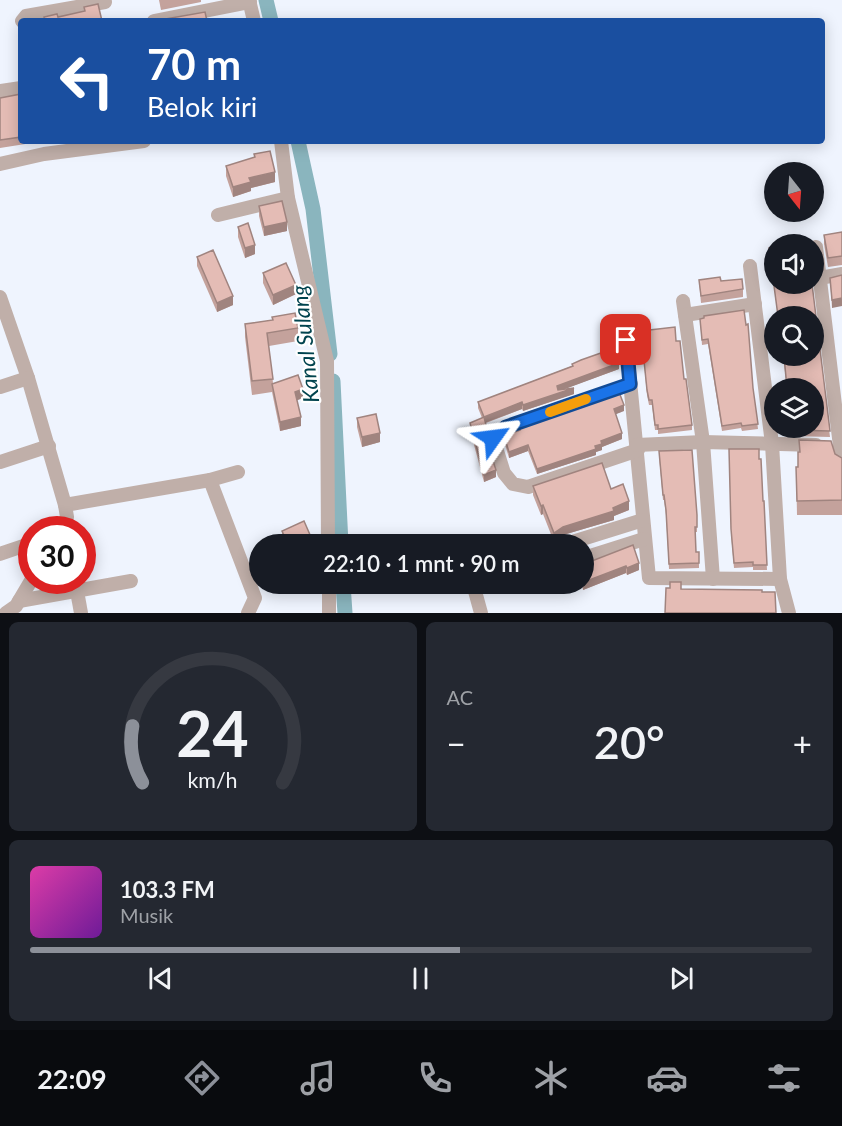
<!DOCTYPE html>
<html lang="id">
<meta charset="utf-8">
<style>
body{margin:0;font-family:Lato,sans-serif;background:#242831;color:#f1f3f6;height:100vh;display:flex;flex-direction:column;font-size:22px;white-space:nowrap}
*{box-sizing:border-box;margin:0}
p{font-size:20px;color:#9ea1a6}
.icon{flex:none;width:33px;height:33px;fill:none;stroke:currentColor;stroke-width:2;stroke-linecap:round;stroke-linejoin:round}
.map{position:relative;height:613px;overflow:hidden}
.panel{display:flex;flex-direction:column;gap:9px;padding:9px;background:#0d0f14;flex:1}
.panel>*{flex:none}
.top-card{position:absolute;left:18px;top:18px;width:807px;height:126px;border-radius:6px;box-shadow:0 3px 15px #0003;background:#1a4fa0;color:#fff;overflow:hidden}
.needle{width:39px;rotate:163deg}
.buttons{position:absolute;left:764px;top:162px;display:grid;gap:12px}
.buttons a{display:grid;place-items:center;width:60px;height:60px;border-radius:50%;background:#171b24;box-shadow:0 3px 15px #0003;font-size:30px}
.speed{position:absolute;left:18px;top:516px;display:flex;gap:12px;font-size:30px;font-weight:700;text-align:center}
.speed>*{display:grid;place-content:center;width:78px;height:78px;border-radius:50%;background:#171b24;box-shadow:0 3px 15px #0003;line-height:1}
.speed .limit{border:9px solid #d22;background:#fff;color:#111}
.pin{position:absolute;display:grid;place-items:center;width:51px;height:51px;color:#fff;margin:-26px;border-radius:12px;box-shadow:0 3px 9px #0006}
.me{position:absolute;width:66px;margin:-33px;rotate:59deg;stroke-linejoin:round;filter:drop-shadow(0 0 4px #0008)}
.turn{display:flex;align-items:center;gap:21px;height:126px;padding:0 30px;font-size:27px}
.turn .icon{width:78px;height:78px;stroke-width:2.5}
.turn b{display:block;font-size:42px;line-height:51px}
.big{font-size:45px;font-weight:600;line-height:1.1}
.panel .card{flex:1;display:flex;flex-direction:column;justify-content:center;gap:9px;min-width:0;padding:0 21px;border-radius:9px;background:#242831}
.panel .dial{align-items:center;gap:0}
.dial svg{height:156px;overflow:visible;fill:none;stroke:#363941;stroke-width:7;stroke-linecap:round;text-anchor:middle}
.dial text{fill:#f1f3f6;stroke:none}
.song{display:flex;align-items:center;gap:18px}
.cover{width:72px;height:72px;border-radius:9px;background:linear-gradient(135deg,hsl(320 70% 55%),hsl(280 70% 35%))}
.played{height:6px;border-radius:3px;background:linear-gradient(90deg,#8c9099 55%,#363941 55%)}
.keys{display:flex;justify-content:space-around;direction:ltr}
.heat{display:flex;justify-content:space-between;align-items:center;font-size:33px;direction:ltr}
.panel .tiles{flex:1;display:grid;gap:9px;grid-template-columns:1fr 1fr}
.card:last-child{grid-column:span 2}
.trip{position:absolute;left:249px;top:534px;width:345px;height:60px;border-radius:30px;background:#171b24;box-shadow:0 3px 15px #0003;font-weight:600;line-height:60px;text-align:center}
.tabs{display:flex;height:96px;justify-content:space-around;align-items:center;background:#090b0e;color:#9ea1a6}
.tabs .icon{width:42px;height:42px}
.tabs .selected{color:#8c9099}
.tabs b{font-size:27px;color:#f1f3f6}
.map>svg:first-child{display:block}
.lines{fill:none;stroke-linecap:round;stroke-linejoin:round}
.canal{stroke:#8ab5be;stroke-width:15}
.street{stroke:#c0afa9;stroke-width:14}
.wall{fill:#c4a29c}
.shaded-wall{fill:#a0847f}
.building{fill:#e4bcb5;stroke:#a0847f;stroke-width:1.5}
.route-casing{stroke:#114b97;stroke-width:15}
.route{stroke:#1a73e8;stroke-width:10}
.slow{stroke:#f59e0b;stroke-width:10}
.labels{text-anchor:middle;stroke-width:4.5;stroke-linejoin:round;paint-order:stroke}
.water-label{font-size:22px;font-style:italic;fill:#00434e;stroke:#fff}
</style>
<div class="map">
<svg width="842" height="613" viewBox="0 0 842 613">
<rect width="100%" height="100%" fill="#eff4fe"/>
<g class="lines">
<g class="canal">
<path d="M266,0L271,21"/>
<path d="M298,141L313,209L330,354"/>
<path d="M333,381L341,544"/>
<path d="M343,584L345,613"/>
</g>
<g class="street">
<path d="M249,0L254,21"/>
<path d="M22,21L26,16L105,2"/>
<path d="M154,21L250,2"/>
<path d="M0,91L21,88"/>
<path d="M281,141L288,198L327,361L328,544"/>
<path d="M0,164L44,154L144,141"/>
<path d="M218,215L288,198"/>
<path d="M816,247L842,463"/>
<path d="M750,266L772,444L780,579L789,613"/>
<path d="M820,278L842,274"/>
<path d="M0,297L28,378L65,505L67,517L60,530"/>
<path d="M683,301L703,442L713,579"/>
<path d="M685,315L755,304"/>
<path d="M626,340L649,578L780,579"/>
<path d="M631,384L506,427L493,438L504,473L513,484L528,487L638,450"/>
<path d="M0,387L28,378"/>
<path d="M637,445L703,442L816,445"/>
<path d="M0,462L49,446"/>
<path d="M210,480L255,598L248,613"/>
<path d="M65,505L210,480L238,472"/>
<path d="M566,544L643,520"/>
<path d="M0,554L32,543"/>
<path d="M584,558L644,539"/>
<path d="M329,584V613"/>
<path d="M473,584L481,613"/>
<path d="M77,591L81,613"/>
<path d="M19,601L131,581"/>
<path d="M6,613L16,606L32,579"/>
</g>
</g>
<g class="wall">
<path d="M159,0H201V2L161,10Z"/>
<path d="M21,94V141H38V142L0,148V98Z"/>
<path d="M226,166L275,182L251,188V191L233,197L226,176Z"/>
<path d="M259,206L287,231L264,236L259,216Z"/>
<path d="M238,227L255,254L245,258L238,237Z"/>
<path d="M842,232V265L828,267L824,244V235Z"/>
<path d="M769,248H774V284H812L830,437L791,436L790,428H813V388H787L783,356H813V316H778Z"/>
<path d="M197,257L233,305L217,312L197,266Z"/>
<path d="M263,273L296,294L273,305L263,283Z"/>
<path d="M842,275L832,308L830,278Z"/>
<path d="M699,280L721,281L743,289V297L701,303Z"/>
<path d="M272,317L298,328V341L269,346L273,383L303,398L297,400L301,426L280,431L272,392L252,395L245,337V324L272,320Z"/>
<path d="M700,319L753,388L758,429L742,431L741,428L722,431L708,344L702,345Z"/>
<path d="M641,331L676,341L684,379L692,425V430L658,434V430H655L652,405H649L647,395Z"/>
<path d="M572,364L619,369L564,389L574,394L523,411L522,409L486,423V432L485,437L496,477L484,482L470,430V423L482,418L478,408V402L572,366Z"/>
<path d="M624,411L615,414L622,439L602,447V450L596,452V455L537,474L528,451L509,458L504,441V436Z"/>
<path d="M357,418L380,442L362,447L357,427Z"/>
<path d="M835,454L842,458V515H797L796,467Z"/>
<path d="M659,456L697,515V532H695L696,552H699V568L669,569L666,515L664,500H663Z"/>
<path d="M533,486L611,489L629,510L614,516V520L563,535L554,542L543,514L541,515L533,495Z"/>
<path d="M763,501H764L767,570H753V567L734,568L731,534Z"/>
<path d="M282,531L314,544H283L282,541Z"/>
<path d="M633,545L639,570L627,575L626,573L583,590L582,586L571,590L569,584H584Z"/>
</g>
<g class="shaded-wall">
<path d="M275,172V182L251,188V191L233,197V187L249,178Z"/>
<path d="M287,222V231L264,236V227Z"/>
<path d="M255,245V254L245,258V248Z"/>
<path d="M296,285V294L273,305V295Z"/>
<path d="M233,296V305L217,312V303Z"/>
<path d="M842,298V306L832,308V300Z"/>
<path d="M619,363V369L557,392V386Z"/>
<path d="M574,388V394L523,411V405Z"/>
<path d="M303,389V398L295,401V392Z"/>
<path d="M522,402V409L484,423V417Z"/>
<path d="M624,405V411L614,415V409Z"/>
<path d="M301,417V426L280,431V422Z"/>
<path d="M380,433V442L362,447V437Z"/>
<path d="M622,433V439L602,447V450L596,452V455L537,474V469L595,446L601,441Z"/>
<path d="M528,445V451L509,458V452Z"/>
<path d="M496,470V477L484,482V475Z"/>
<path d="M629,501V510L614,516V520L563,535L554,542V533L563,527Z"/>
<path d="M543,505V514L541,515V506Z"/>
<path d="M639,563V570L627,575V568Z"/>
<path d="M626,566V573L583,590L584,582Z"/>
<path d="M571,584H582V586L571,590Z"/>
</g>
<g class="building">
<path d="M98,4L102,21H45L44,17L57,14L58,17L85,11L84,7Z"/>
<path d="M205,12L207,21H154Z"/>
<path d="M21,94V137L0,140V98Z"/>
<path d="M270,151L275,172L249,178L251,182L233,187L226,166L255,157L254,154Z"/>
<path d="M282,201L287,222L264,227L259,206Z"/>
<path d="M248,223L255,245L245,248L238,227Z"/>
<path d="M842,232V256L828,258L824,235Z"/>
<path d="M769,248H774V284H812L830,431L791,430V428H813V388H787L784,356H813V316H778Z"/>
<path d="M213,250L233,296L217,303L197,257Z"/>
<path d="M286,263L296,285L273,295L263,273Z"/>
<path d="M842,275V298L832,300L830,278Z"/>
<path d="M720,277L721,281L742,279L743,289L701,296L699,280Z"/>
<path d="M744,310L746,325L748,324L753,388L758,424L742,426L741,423L722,426L708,339L702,340L700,319L704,318V316Z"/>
<path d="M295,313L298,328L267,333L273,379L252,381L245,324L273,320L272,317Z"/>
<path d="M675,327L676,341H680L684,379H686L692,425L658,429V425H655L652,400H649L647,390L641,331Z"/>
<path d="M615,348L619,363L557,386L558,390L574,388L523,405L522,402L484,417L478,402L573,366L572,364L581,360Z"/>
<path d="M298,375L303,389L295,392L301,417L280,422L272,384Z"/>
<path d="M619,392L624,405L614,409L622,433L601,441L602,444L595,446L596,449L537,469L528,445L509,452L504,436L520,430L519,428L530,424V423Z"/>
<path d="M376,414L380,433L362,437L357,418Z"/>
<path d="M484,417L486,425L484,433L496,470L484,475L470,423Z"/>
<path d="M799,440L831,441L835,454L842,458V500L797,501L796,467H798V452H800Z"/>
<path d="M729,449H759V459H761L763,501H764L767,565H753V562L734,563L731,529Z"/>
<path d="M692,450L697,515V527H695L696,552H699V563L669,564L666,510L664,495H663L659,451Z"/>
<path d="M602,463L611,489L623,484L629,501L613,508L614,511L563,527L554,533L543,505L541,506L533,486Z"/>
<path d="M304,521L314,544H288L282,531Z"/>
<path d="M633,545L639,563L627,568L626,566L584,582V564Z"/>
<path d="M670,582H681V589L762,590V592H775L776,613H665L666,588H670Z"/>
</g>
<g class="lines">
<defs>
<path id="route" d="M493,438L506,427L630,384L626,340"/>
</defs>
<use href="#route" class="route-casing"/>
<use href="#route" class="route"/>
<path class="slow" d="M550,412L586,399"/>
</g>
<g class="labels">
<g class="water-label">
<text transform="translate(305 344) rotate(-96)" y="8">Kanal Sulang</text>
</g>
</g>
</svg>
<div class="buttons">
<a><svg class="needle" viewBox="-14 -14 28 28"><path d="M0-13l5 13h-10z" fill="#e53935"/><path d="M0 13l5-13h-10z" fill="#9ea1a6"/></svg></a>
<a><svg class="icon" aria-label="sound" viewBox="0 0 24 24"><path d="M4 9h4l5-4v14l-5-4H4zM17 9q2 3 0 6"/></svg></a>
<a><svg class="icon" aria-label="search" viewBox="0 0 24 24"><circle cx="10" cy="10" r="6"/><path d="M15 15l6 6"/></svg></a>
<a><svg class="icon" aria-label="layers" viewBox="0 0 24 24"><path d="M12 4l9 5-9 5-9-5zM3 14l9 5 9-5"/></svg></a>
</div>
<div class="speed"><div class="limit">30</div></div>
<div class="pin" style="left:626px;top:340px;background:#d93025"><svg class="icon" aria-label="arrive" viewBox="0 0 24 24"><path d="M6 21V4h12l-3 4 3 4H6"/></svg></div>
<svg class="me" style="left:493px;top:438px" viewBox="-20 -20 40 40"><path d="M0-17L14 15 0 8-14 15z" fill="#1a73e8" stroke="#fff" stroke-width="4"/></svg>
<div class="trip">22:10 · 1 mnt · 90 m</div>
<div class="top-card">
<div class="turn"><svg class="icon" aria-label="left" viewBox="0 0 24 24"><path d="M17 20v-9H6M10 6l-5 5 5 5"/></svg><div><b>70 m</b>Belok kiri</div></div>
</div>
</div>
<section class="panel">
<div class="tiles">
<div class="card dial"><svg viewBox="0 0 100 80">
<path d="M14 69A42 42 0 1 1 86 69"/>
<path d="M14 69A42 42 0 0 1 9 40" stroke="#8c9099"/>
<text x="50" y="56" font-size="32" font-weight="700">24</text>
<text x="50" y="72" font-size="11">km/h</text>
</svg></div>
<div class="card"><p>AC</p>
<div class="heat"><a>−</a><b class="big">20°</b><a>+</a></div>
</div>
<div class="card">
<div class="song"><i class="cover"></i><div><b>103.3 FM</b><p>Musik</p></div></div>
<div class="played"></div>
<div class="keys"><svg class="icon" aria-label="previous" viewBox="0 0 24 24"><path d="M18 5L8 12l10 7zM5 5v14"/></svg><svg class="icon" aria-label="pause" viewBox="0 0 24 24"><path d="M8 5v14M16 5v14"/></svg><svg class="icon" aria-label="next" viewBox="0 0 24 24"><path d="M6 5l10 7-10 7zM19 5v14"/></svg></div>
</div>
</div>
</section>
<nav class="tabs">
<b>22:09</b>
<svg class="icon selected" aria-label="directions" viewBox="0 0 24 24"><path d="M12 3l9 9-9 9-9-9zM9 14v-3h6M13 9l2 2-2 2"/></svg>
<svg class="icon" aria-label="music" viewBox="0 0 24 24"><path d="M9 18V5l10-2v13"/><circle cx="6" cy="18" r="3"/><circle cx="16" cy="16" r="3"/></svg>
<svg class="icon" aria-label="phone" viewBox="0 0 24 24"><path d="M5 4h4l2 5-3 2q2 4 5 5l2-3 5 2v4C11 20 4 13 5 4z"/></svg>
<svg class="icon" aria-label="climate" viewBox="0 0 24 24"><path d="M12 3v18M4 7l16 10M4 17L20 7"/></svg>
<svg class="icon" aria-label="car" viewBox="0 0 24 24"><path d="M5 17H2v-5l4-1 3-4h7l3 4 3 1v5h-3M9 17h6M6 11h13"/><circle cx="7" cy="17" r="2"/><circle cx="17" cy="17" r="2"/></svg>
<svg class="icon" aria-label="filters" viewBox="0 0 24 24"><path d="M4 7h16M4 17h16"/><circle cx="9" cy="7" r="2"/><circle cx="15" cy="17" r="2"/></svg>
</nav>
